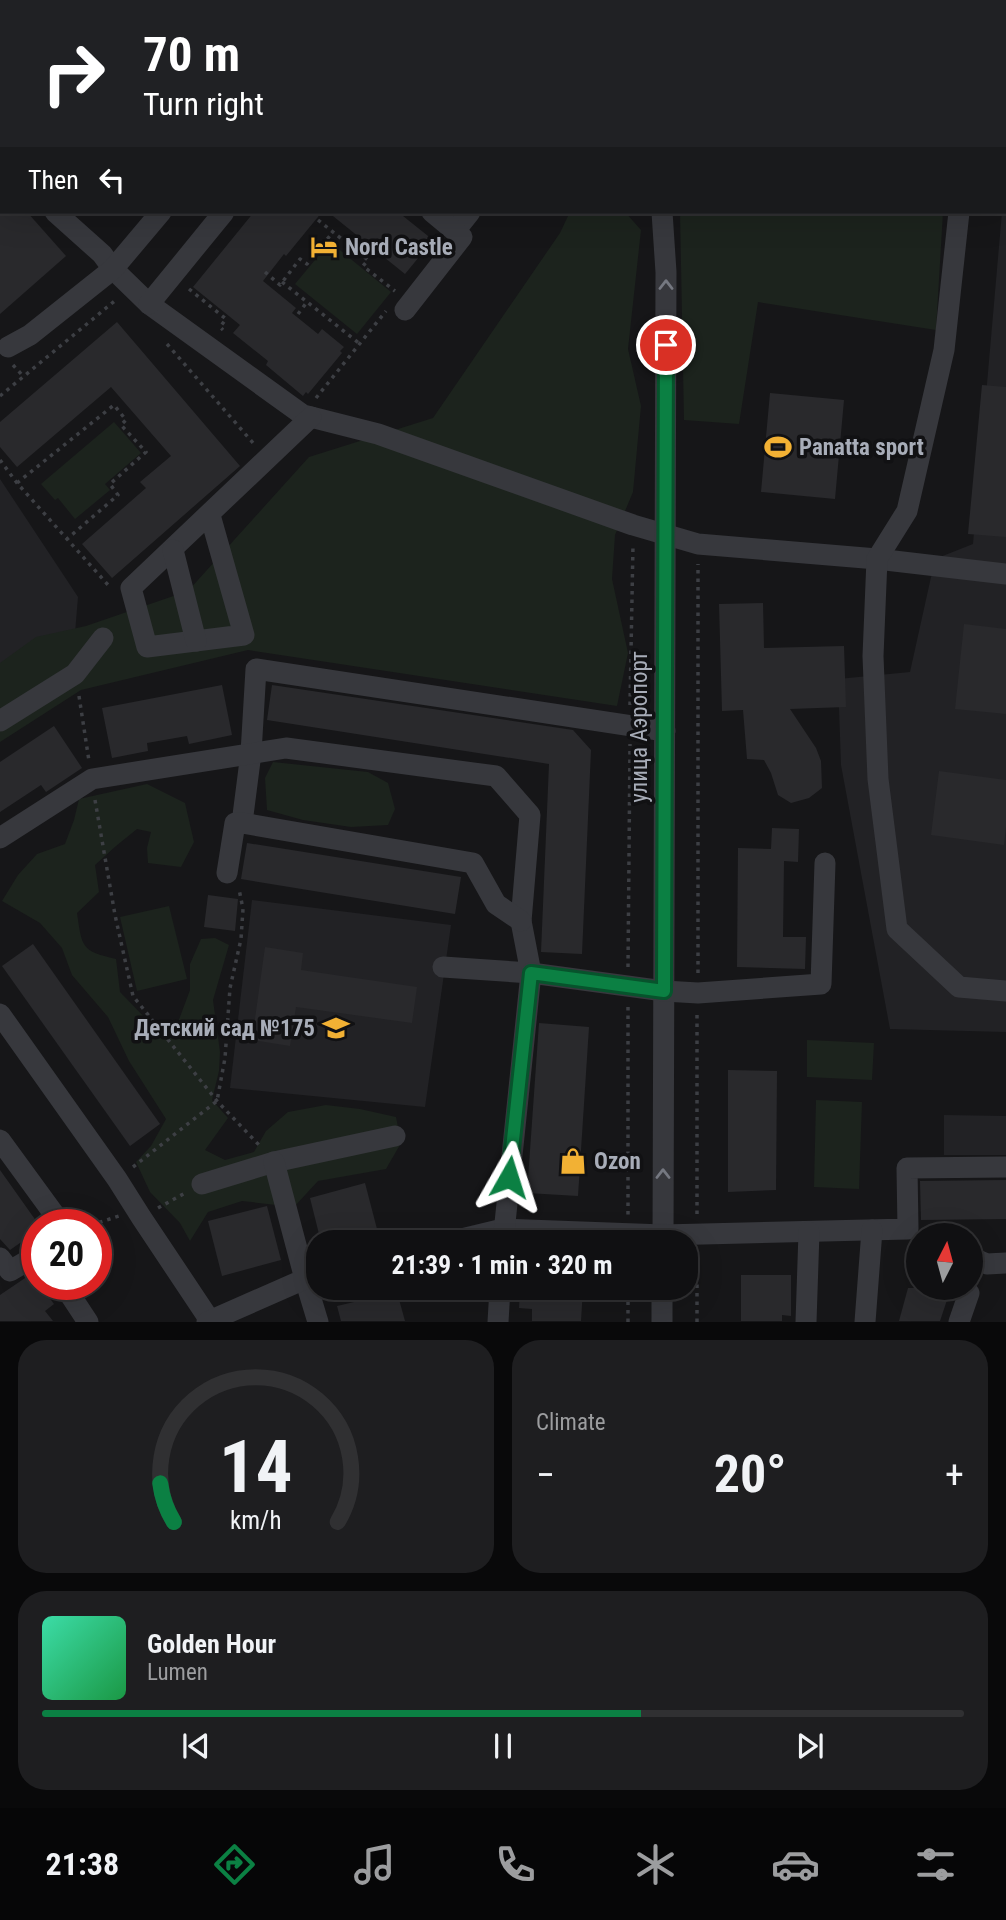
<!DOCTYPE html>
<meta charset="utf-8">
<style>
body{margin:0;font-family:"Roboto Condensed",sans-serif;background:#1e1e20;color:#f1f3f6;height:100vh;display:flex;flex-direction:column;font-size:26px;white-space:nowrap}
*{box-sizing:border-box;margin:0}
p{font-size:23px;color:#9c9d9f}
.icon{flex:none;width:38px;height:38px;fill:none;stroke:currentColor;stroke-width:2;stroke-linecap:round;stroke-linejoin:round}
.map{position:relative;height:1322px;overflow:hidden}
.side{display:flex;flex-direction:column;gap:18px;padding:18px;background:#09090a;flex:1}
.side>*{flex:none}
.top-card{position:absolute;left:0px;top:0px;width:1006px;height:214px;box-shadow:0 7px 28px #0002,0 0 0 2px #303032;background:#202124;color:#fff;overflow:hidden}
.needle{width:46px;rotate:6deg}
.fabs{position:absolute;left:906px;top:1223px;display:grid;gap:14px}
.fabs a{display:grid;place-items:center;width:77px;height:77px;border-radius:50%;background:#101012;box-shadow:0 7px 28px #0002,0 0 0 2px #303032;font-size:35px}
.speed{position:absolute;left:21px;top:1209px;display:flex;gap:14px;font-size:35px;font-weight:700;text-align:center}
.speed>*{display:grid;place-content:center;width:91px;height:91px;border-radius:50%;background:#101012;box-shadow:0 7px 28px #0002,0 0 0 2px #303032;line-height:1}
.speed .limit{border:10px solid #d22;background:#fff;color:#111}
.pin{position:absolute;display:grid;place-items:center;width:60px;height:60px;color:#fff;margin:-30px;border:4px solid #fff;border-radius:50%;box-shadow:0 2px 7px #0007}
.me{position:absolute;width:77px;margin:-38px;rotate:6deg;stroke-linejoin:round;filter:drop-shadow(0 0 5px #0008)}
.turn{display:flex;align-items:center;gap:24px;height:147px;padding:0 28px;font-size:32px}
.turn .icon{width:91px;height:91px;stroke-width:2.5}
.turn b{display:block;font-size:49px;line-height:60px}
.then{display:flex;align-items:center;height:66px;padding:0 28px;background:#0003;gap:14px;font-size:26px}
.big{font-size:52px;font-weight:700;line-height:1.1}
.side .card{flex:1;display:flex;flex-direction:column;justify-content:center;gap:10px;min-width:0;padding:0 24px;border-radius:28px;background:#1e1e20}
.side .dial{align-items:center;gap:0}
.dial svg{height:182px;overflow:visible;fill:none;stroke:#303032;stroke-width:7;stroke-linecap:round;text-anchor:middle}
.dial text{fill:#f1f3f6;stroke:none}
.song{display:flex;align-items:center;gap:21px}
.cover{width:84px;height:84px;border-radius:10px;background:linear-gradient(135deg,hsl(160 70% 55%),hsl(140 70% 35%))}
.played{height:7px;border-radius:4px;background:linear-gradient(90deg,#0b8043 65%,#303032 65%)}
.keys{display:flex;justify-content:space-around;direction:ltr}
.heat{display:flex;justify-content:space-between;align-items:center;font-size:38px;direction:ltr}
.side .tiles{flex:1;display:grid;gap:18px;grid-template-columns:1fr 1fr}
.card:last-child{grid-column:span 2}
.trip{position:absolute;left:306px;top:1230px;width:392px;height:70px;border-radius:28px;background:#101012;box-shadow:0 7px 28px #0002,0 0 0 2px #303032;font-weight:700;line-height:70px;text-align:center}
.tab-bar{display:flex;height:112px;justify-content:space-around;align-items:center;background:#060607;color:#9c9d9f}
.tab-bar .icon{width:49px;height:49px}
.tab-bar .current{color:#0b8043}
.tab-bar b{font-size:32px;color:#f1f3f6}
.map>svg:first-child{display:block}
.built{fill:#222225}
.green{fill:#1c231d}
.building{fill:#29292c}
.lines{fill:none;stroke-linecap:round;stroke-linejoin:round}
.path{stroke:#3d3f44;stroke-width:3.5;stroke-dasharray:3.5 5;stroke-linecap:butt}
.minor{stroke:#37383d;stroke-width:21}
.oneway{stroke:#757881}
.route-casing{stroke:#07532c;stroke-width:18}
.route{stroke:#0b8043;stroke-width:12}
.labels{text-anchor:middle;stroke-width:7;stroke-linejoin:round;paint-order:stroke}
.poi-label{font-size:23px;font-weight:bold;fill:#a8adb8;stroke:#111113;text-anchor:start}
.street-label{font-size:23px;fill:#a8adb8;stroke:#111113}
</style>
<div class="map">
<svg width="1006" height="1322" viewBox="0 0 1006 1322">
<rect width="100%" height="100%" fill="#161618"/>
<g class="built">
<path d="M1006,164V1032L890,1029L841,765L838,679L910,672L935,559L973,544L1002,212H1004Z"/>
<path d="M0,479L78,597L73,657L0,699Z"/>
<path d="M252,900L451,925L425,1107L230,1088Z"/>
<path d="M944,1115L1006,1116V1155H944Z"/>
</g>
<g class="green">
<rect x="693" y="0" width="262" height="2"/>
<path d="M560,212H625L641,230L628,349L641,406L633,492L615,535L612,579L628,653L617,706L248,650L81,690L0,742V663L36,637L86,626L188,591L309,457L433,418L560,233L568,216Z"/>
<path d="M680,212H943L936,330L758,302L739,424L684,420Z"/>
<path d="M330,242L391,292L357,334L295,284Z"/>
<path d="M114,422L141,453L105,484L110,490L75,519L58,498L55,500L41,484Z"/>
<path d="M273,762L368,772L388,783L395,809L388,825L351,827L303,820L267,810L265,778Z"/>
<path d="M147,784L185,803L194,842L181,867L148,863L147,848L151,832L137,829L116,846L95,865L99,892L77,913C82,947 81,951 116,959L120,992L151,1024L174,1033L190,990V964L201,939L215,938L229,945L213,1000L220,1052L219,1071L212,1100L228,1118L205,1150L225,1160L254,1152L266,1131L288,1112L326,1105L360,1109L396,1117L401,1143L386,1169L318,1181L294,1207L242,1201L208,1212L190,1241L180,1223L150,1192L136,1162L151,1146L166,1119L129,1061L108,1017L72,975L62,948L40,923L2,901L18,875L37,854L65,844L74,820L79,799Z"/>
<path d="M169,906L187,979L137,991L120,917Z"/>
<path d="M807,1040L874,1043L872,1080L807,1077Z"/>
<path d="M816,1100L862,1102L859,1189L814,1187Z"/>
</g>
<g class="building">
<path d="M0,212H27L66,256L0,314Z"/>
<path d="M254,212H322L286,256L284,254L263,281L296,308L292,313L318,334L322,329L344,347L340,351L342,353L308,394L306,392L303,396L266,365L268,361L233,333L240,325L193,287Z"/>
<path d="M328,212H398L433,240L405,274Z"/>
<path d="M117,322L240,466L112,578L82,544L146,488L140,482L171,456L111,387L17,467L0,447V422Z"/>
<path d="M982,385L1006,387V537L968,534Z"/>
<path d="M770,393L844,400L835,499L761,492Z"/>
<path d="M763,603L764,648L844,646L846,707L790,709L816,748L821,761L822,788L809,798L791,803L778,795L771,773L764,760L747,759L743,710L722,711L719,604Z"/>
<path d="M964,624L1006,629V714L955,709Z"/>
<path d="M222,685L232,735L189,744L187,736L147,743L148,751L112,758L102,708Z"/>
<path d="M272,685L573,730L591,750L582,954L541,952L549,764L267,720Z"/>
<path d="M54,726L82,768L46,792L41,785L0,812V762Z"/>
<path d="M939,771L1006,780V827L1004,845L931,835Z"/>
<path d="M772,828L799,829L798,862L784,861L783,937H806L805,969L737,967L738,848L771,849Z"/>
<path d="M247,843L461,877L455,914L241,879Z"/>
<path d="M208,895L238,899L235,931L204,927Z"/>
<path d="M33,944L160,1124L130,1146L2,966Z"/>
<path d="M265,947L303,953L301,970L417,987L412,1023L296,1007L290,1046L252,1040Z"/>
<path d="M539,1023L589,1027L578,1196L527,1193Z"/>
<path d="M728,1070L777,1071L776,1190L728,1192Z"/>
<path d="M0,1170L39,1225H37V1231L10,1250L0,1239Z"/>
<path d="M1006,1180V1219L921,1220L920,1181Z"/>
<path d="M365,1183L377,1229L329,1242H321L310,1198Z"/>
<path d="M267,1206L281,1260L222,1276L208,1221Z"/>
<path d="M31,1274L37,1281V1284H39L54,1304L45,1311L53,1321H0V1295Z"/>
<path d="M741,1275H791V1316L782,1315V1321H741Z"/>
<path d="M520,1288H583L581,1321H532V1309L519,1308Z"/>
<path d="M908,1288H951L940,1321H899Z"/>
<path d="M397,1292L405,1321H341L337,1306Z"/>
</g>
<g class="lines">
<g class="path">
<path d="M318,220L368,260L363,266L395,291"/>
<path d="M265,272L280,285L300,259L307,264L333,232"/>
<path d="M282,282L360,344"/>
<path d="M189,289L226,319L220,327L223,330"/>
<path d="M298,314L307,302"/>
<path d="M167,344L254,444"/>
<path d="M13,365L23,376"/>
<path d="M0,396L117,299"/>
<path d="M316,398L386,311"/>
<path d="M0,460L17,483L109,586L111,585"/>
<path d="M17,483L114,405L126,420L121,425L146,452L110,484L118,495L67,539"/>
<path d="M79,696L89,761"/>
<path d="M630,705L633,545"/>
<path d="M95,800L115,915L133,996L217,1101L259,1145"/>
<path d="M628,967L630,744"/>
<path d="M698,973V564"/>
<path d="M628,1007V1216"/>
<path d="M133,1167L217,1101L225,1058L230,988L241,939L243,909L239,889"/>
<path d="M158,1208L185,1193"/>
<path d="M697,1214V1012"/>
<path d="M91,1225L119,1216"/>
<path d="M628,1322V1288"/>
<path d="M697,1322V1254"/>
</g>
<g class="minor">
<path d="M209,2V0"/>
<path d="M320,2V0"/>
<path d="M479,2L480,0"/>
<path d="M672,2V0"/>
<path d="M973,2V0"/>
<path d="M0,22H2"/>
<path d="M0,63L2,64"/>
<path d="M0,162L2,164"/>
<path d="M55,212L102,254L113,269L149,304L303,415L378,434L633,525L698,544L877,559L1006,574"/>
<path d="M662,212L666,272L663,1242"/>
<path d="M959,212L944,350L907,511L877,559L873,656L878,779L897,929L959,987L1006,991"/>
<path d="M455,231L470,212"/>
<path d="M149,304L224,212"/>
<path d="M405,310L462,237L432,212"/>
<path d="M8,347L30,335L113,269L161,212"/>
<path d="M210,515L244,635L147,647L131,588L311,417"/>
<path d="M173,550L196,641"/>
<path d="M0,721L75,674L103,638"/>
<path d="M242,823L251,753L256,669L665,731"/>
<path d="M0,838L92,779L286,748L496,776L530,815L521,921L531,973L443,967"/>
<path d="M227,873L235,823H242L473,863L496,904L521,921"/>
<path d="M0,1014L117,1179L141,1217L209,1319"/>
<path d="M0,1140L62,1225"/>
<path d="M202,1184L274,1162L395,1136"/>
<path d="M449,1242L503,1229L663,1235L908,1229L907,1168L1006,1167"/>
<path d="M503,1242L531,973L664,991L698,993L821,984L825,863"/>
<path d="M971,1257L987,1264L1006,1263"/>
<path d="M0,1258L10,1271L37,1255"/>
<path d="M316,1277L305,1279L318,1322"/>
<path d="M63,1284L88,1322"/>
<path d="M207,1322L305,1279L274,1162"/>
<path d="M498,1322L500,1288"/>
<path d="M662,1322V1288"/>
<path d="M806,1322L809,1232"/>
<path d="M865,1322L872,1230"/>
<path d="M959,1322L969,1293"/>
</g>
</g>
<defs><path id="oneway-chevron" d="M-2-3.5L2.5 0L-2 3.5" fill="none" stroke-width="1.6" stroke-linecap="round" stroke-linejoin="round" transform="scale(1.75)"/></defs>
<g class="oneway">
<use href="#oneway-chevron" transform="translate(666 285) rotate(-90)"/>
<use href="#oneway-chevron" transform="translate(663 1174) rotate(-90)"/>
</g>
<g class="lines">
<defs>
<path id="route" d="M509,1177L531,973L664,991L666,345"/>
</defs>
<use href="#route" class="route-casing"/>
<use href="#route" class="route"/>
</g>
<defs>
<symbol id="hotel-bare" viewBox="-9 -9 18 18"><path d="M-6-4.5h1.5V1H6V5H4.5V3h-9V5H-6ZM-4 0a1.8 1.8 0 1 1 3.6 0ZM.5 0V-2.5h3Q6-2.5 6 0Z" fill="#f2b134" stroke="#111113" stroke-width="2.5" paint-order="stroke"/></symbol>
<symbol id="stadium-bare" viewBox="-9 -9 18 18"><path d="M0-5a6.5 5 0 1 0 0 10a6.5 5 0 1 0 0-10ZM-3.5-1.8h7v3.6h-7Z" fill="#f2b134" stroke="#111113" stroke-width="2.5" paint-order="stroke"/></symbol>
<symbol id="school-bare" viewBox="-9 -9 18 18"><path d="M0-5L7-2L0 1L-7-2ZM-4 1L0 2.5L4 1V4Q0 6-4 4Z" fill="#f2b134" stroke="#111113" stroke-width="2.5" paint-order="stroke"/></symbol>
<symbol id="shop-bare" viewBox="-9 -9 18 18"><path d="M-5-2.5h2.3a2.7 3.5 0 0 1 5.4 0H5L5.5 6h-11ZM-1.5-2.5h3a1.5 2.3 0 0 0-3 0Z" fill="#f2b134" stroke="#111113" stroke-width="2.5" paint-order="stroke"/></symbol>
</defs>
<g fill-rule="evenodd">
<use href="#hotel-bare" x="305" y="228" width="38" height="38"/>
<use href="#stadium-bare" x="759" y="428" width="38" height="38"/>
<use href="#school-bare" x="317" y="1009" width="38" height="38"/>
<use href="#shop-bare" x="554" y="1142" width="38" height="38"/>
</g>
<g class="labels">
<g class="poi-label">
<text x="345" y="255">Nord Castle</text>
<text x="799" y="455">Panatta sport</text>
<text x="315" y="1036" text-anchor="end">Детский сад №175</text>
<text x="594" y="1169">Ozon</text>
</g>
<g class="street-label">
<text transform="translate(639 727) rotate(-90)" y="8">улица Аэропорт</text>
</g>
</g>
</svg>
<div class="fabs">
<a><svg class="needle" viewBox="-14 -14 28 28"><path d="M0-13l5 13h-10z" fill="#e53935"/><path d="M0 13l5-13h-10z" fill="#9c9d9f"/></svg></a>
</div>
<div class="speed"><div class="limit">20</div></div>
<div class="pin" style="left:666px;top:345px;background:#d93025"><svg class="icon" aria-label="arrive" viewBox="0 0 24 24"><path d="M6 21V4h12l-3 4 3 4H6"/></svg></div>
<svg class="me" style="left:509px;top:1177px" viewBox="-20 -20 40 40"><path d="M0-17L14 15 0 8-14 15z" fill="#0b8043" stroke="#fff" stroke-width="4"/></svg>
<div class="trip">21:39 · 1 min · 320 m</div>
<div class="top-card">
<div class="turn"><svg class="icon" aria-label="right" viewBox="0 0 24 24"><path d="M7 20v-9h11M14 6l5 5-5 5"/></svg><div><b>70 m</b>Turn right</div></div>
<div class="then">Then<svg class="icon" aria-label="left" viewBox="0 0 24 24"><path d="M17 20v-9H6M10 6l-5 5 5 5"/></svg></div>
</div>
</div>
<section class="side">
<div class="tiles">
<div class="card dial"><svg viewBox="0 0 100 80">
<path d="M14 69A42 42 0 1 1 86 69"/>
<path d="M14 69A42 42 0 0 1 8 52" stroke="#0b8043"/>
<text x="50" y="56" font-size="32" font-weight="700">14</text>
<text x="50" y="72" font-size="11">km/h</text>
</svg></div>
<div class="card"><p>Climate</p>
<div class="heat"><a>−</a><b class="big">20°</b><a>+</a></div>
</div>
<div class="card">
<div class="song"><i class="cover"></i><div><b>Golden Hour</b><p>Lumen</p></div></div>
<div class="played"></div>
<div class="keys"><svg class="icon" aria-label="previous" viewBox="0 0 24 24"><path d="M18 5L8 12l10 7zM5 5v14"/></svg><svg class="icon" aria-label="pause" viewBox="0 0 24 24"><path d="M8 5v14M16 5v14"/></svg><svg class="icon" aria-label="next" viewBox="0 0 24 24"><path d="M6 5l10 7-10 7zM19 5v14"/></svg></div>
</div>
</div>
</section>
<nav class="tab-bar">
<b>21:38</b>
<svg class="icon current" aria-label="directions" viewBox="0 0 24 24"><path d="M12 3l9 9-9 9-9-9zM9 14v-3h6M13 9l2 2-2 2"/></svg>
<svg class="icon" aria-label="music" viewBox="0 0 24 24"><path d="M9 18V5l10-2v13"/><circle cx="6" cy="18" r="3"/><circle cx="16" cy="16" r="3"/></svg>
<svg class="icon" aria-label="phone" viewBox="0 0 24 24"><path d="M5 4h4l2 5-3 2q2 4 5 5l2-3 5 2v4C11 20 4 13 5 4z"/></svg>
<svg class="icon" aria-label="climate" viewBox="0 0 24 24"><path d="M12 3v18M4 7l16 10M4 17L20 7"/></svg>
<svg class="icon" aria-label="car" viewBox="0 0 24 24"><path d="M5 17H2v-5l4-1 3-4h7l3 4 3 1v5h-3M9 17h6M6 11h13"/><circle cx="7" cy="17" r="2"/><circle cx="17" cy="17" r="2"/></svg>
<svg class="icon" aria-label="filters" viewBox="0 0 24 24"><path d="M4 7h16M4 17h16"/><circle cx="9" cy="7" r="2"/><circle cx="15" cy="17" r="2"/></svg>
</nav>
